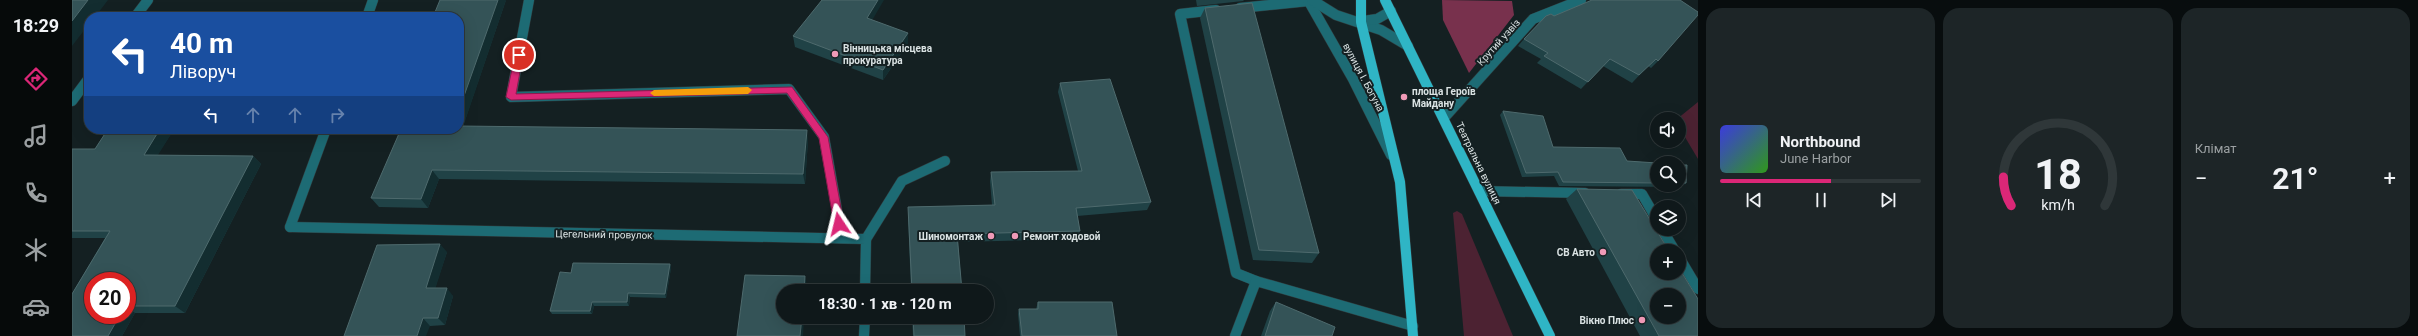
<!DOCTYPE html>
<html lang="uk">
<meta charset="utf-8">
<style>
body{margin:0;font-family:Roboto,sans-serif;background:#1d2527;color:#f1f3f6;height:100vh;display:flex;flex-direction:column;font-size:15px;white-space:nowrap}
*{box-sizing:border-box;margin:0}
p{font-size:13px;color:#9ba0a2}
.icon{flex:none;width:22px;height:22px;fill:none;stroke:currentColor;stroke-width:2;stroke-linecap:round;stroke-linejoin:round}
.map{position:relative;flex:1;overflow:hidden}
.drawer{display:flex;flex-direction:column;gap:8px;padding:8px;background:#080d0e;width:720px}
.drawer>*{flex:none}
.top-card{position:absolute;left:12px;top:12px;width:380px;height:122px;border-radius:16px;box-shadow:0 4px 16px #0002,0 0 0 1px #2f3739;background:#1a4fa0;color:#fff;overflow:hidden}
.fabs{position:absolute;left:1578px;top:112px;display:grid;gap:8px}
.fabs a{display:grid;place-items:center;width:36px;height:36px;border-radius:50%;background:#0f181a;box-shadow:0 4px 16px #0002,0 0 0 1px #2f3739;font-size:20px}
.speed{position:absolute;left:12px;top:272px;display:flex;gap:8px;font-size:20px;font-weight:700;text-align:center}
.speed>*{display:grid;place-content:center;width:52px;height:52px;border-radius:50%;background:#0f181a;box-shadow:0 4px 16px #0002,0 0 0 1px #2f3739;line-height:1}
.speed .limit{border:6px solid #d22;background:#fff;color:#111}
.pin{position:absolute;display:grid;place-items:center;width:34px;height:34px;color:#fff;margin:-17px;border:2px solid #fff;border-radius:50%;box-shadow:0 1px 4px #0007}
.me{position:absolute;width:44px;margin:-22px;rotate:350deg;stroke-linejoin:round;filter:drop-shadow(0 0 3px #0008)}
.turn{display:flex;align-items:center;gap:14px;height:84px;padding:0 20px;font-size:18px}
.turn .icon{width:52px;height:52px;stroke-width:2.5}
.turn b{display:block;font-size:28px;line-height:34px}
.lanes{display:flex;align-items:center;height:38px;padding:0 20px;background:#0003;justify-content:center;gap:20px;direction:ltr}
.lanes .off{opacity:.35}
.big{font-size:30px;font-weight:700;line-height:1.1}
.drawer .card{flex:1;display:flex;flex-direction:column;justify-content:center;gap:6px;min-width:0;padding:0 14px;border-radius:16px;background:#1d2527}
.drawer .dial{align-items:center;gap:0}
.dial svg{height:104px;overflow:visible;fill:none;stroke:#2f3739;stroke-width:7;stroke-linecap:round;text-anchor:middle}
.dial text{fill:#f1f3f6;stroke:none}
.song{display:flex;align-items:center;gap:12px}
.cover{width:48px;height:48px;border-radius:6px;background:linear-gradient(135deg,hsl(240 70% 55%),hsl(110 70% 35%))}
.played{height:4px;border-radius:2px;background:linear-gradient(90deg,#db2777 55%,#2f3739 55%)}
.keys{display:flex;justify-content:space-around;direction:ltr}
.heat{display:flex;justify-content:space-between;align-items:center;font-size:22px;direction:ltr}
.drawer .tiles{flex:1;display:grid;gap:8px;grid-template-columns:repeat(3,1fr)}
.trip{position:absolute;left:704px;top:284px;width:218px;height:40px;border-radius:20px;background:#0f181a;box-shadow:0 4px 16px #0002,0 0 0 1px #2f3739;font-weight:700;line-height:40px;text-align:center}
main{display:flex;flex:1;min-height:0}
.menu{display:flex;flex-direction:column;width:72px;justify-content:space-around;align-items:center;background:#060a0a;color:#9ba0a2}
.menu .icon{width:28px;height:28px}
.menu .active{color:#db2777}
.menu b{font-size:18px;color:#f1f3f6}
.map>svg:first-child{display:block}
.green{fill:#4c2232}
.forest{fill:#78314d}
.lines{fill:none;stroke-linecap:round;stroke-linejoin:round}
.service-casing{stroke:#303b3d;stroke-width:11}
.minor-casing{stroke:#303b3d;stroke-width:11}
.tertiary-casing{stroke:#303b3d;stroke-width:11}
.primary-casing{stroke:#303b3d;stroke-width:11}
.service{stroke:#1d6b74;stroke-width:10}
.minor{stroke:#1d6b74;stroke-width:10}
.tertiary{stroke:#1d6b74;stroke-width:10}
.primary{stroke:#2fb5c5;stroke-width:10}
.wall{fill:#204246;fill-rule:evenodd}
.shaded-wall{fill:#132d30}
.building{fill:#345357;stroke:#4e6a6d;fill-rule:evenodd}
.route{fill:#db2777;stroke:#8e194d}
.slow{fill:#f59e0b}
.poi-dot{fill:#f09ab7;stroke:#142022;stroke-width:1.5}
.labels{text-anchor:middle;stroke-width:4;stroke-linejoin:round;paint-order:stroke}
.street-label{font-size:10px;fill:#dae2e3;stroke:#142022}
.poi-label{font-size:10px;font-weight:bold;fill:#dae2e3;stroke:#142022;text-anchor:start}
</style>
<main>
<nav class="menu">
<b>18:29</b>
<svg class="icon active" aria-label="directions" viewBox="0 0 24 24"><path d="M12 3l9 9-9 9-9-9zM9 14v-3h6M13 9l2 2-2 2"/></svg>
<svg class="icon" aria-label="music" viewBox="0 0 24 24"><path d="M9 18V5l10-2v13"/><circle cx="6" cy="18" r="3"/><circle cx="16" cy="16" r="3"/></svg>
<svg class="icon" aria-label="phone" viewBox="0 0 24 24"><path d="M5 4h4l2 5-3 2q2 4 5 5l2-3 5 2v4C11 20 4 13 5 4z"/></svg>
<svg class="icon" aria-label="climate" viewBox="0 0 24 24"><path d="M12 3v18M4 7l16 10M4 17L20 7"/></svg>
<svg class="icon" aria-label="car" viewBox="0 0 24 24"><path d="M5 17H2v-5l4-1 3-4h7l3 4 3 1v5h-3M9 17h6M6 11h13"/><circle cx="7" cy="17" r="2"/><circle cx="17" cy="17" r="2"/></svg>
</nav>
<div class="map">
<svg width="1626" height="336" viewBox="0 0 1626 336">
<rect width="100%" height="100%" fill="#142022"/>
<g class="green">
<path d="M1626,102V159L1607,127V119H1605Z"/>
<path d="M1385,211L1390,214L1441,336H1392L1381,213Z"/>
</g>
<path class="forest" d="M1370,0L1440,1L1442,15L1397,73L1371,20Z"/>
<g class="lines">
<defs>
<g id="service">
<path d="M457,0L439,97L717,89L752,137L770,238"/>
<path d="M1168,8L1237,1"/>
<path d="M1144,10L1108,14L1164,273L1184,281"/>
<path d="M63,17L76,0"/>
<path d="M295,17L301,0"/>
<path d="M0,101L17,78"/>
<path d="M1407,191L1513,193"/>
<path d="M1549,194H1570L1585,220"/>
<path d="M218,227L254,129"/>
<path d="M1590,229L1603,251"/>
<path d="M794,239L830,181L873,161"/>
<path d="M1607,257L1626,289"/>
<path d="M1163,336L1184,281L1341,326"/>
</g>
<g id="minor">
<path d="M1372,118L1461,19L1509,0"/>
<path d="M218,227L794,239L793,291"/>
<path d="M792,336L793,317"/>
</g>
<g id="tertiary">
<path d="M1236,0L1281,79L1319,155"/>
<path d="M1240,0L1264,15L1309,30L1336,46"/>
<path d="M1291,21L1305,19L1319,11"/>
</g>
<g id="primary">
<path d="M1289,0V22L1328,182L1341,336"/>
<path d="M1313,0L1478,336"/>
</g>
</defs>
<use href="#service" class="service-casing"/>
<use href="#minor" class="minor-casing"/>
<use href="#tertiary" class="tertiary-casing"/>
<use href="#primary" class="primary-casing"/>
<use href="#service" class="service"/>
<use href="#minor" class="minor"/>
<use href="#tertiary" class="tertiary"/>
<use href="#primary" class="primary"/>
</g>
<g class="wall">
<path d="M434,0L391,126L736,140L733,184L367,179L356,208L307,207L299,198Z"/>
<path d="M1124,0H1172L1171,1L1125,6Z"/>
<path d="M1133,8L1247,253L1240,263L1181,260L1128,18Z"/>
<path d="M1482,16L1586,61L1579,68L1576,66L1560,83L1531,66L1509,89L1465,63L1469,59L1446,46L1452,39Z"/>
<path d="M800,20L836,43L811,80L723,47L721,36Z"/>
<path d="M988,83L1079,202L1075,210L1005,216L1008,231L1005,239L886,242L890,291H839L836,215V207L920,205L918,181L919,172L1006,171L986,92Z"/>
<path d="M1431,111L1481,147L1555,161L1585,163V185H1607V165L1614,183L1609,187L1487,186L1482,176L1450,177L1428,115Z"/>
<path d="M36,129H99L101,131L85,155L181,156L189,164L113,313H63L50,336H0V294L33,238H0V149H23ZM21,281H55V315H21Z"/>
<path d="M1505,189L1626,336H1568L1494,199Z"/>
<path d="M375,252L363,288L381,296L373,325L358,326L272,336Z"/>
<path d="M598,264L599,268L594,298L558,297L557,306H522L520,314H480L478,311L499,273Z"/>
<path d="M966,302L1045,336H948L946,314L947,309H964Z"/>
<path d="M1204,302L1260,336H1189L1198,311Z"/>
<path d="M840,317H892L893,336H841Z"/>
</g>
<g class="shaded-wall">
<path d="M16,0H36L23,17H17V24L0,46V21Z"/>
<path d="M426,0H434L388,136L387,110Z"/>
<path d="M806,0H812L795,29V18Z"/>
<path d="M836,33V43L811,80V70Z"/>
<path d="M88,129H99L101,131L81,163L72,155Z"/>
<path d="M735,130L736,140L733,184L731,174Z"/>
<path d="M181,156L189,164L113,313L103,306Z"/>
<path d="M360,170L367,179L356,208L349,199Z"/>
<path d="M368,244L375,252L361,296L354,288Z"/>
<path d="M598,264L599,268L594,298L593,294Z"/>
<path d="M733,276L735,286L734,291H732Z"/>
<path d="M375,288L381,296L373,325L366,318Z"/>
<path d="M556,293L558,297L557,306L555,302Z"/>
<path d="M520,302L522,306L520,314L518,311Z"/>
<path d="M55,307L63,313L50,336H36L48,315H55Z"/>
<path d="M730,317H732L731,336H728Z"/>
<path d="M351,318L358,326L354,336H345Z"/>
</g>
<g class="building">
<path d="M0,0H16L0,21Z"/>
<path d="M368,0H426L387,110V17H361Z"/>
<path d="M750,0H806L795,18L836,33L811,70L721,36Z"/>
<path d="M1520,0H1608L1626,12V15L1586,61L1584,59L1567,75L1538,59L1516,82L1472,56L1476,53L1452,39L1474,16L1479,14L1482,16Z"/>
<path d="M1180,3L1247,253L1187,250L1133,8Z"/>
<path d="M1038,79L1079,202L1004,208L1008,231L885,234L890,291H840L836,207L923,205L919,172L1010,171L988,83Z"/>
<path d="M1431,111L1471,116L1481,147L1548,148L1555,161L1585,163V183L1491,182L1486,172L1454,173Z"/>
<path d="M387,126L735,130L731,174L360,170L349,199L299,198L329,129H387Z"/>
<path d="M36,129H88L72,155L181,156L103,306H55V281H21V315H48L36,336H0V294L38,231H0V149H23Z"/>
<path d="M1607,165H1615L1614,183H1607Z"/>
<path d="M1505,189L1560,190L1597,251H1585V273H1607V268L1626,299V336H1587ZM1585,295H1607V317H1585Z"/>
<path d="M368,244L354,288H375L366,318H351L345,336H272L305,245Z"/>
<path d="M501,263L598,264L593,294L556,293L555,302H520L518,311H478L488,272L499,273Z"/>
<path d="M673,275L733,276L732,291H711V317H730L728,336H665Z"/>
<path d="M966,302H1040L1045,336H950L947,309H966Z"/>
<path d="M1204,302L1263,327L1260,336H1193Z"/>
<path d="M841,317H892L893,336H842Z"/>
</g>
<path class="route" d="M447,52L451,55L444,94L720,87L756,137L772,224L770,227L767,228L762,224L747,138L715,93L439,100L434,97L443,55Z"/>
<path class="slow" d="M676,87L680,90L676,94L582,96L578,93L582,90Z"/>
<g class="poi-dot">
<circle cx="763" cy="54" r="4"/>
<circle cx="1332" cy="97" r="4"/>
<circle cx="919" cy="236" r="4"/>
<circle cx="943" cy="236" r="4"/>
<circle cx="1531" cy="252" r="4"/>
<circle cx="1570" cy="320" r="4"/>
</g>
<g class="labels">
<g class="street-label">
<text transform="translate(1426 42) rotate(-48)" y="4">Крутий узвіз</text>
<text transform="translate(1292 77) rotate(62)" y="4">вулиця І. Богуна</text>
<text transform="translate(1407 163) rotate(64)" y="4">Театральна вулиця</text>
<text transform="translate(532 234) rotate(1)" y="4">Цегельний провулок</text>
</g>
<g class="poi-label">
<text x="771" y="52">Вінницька місцева<tspan x="771" dy="12">прокуратура</tspan></text>
<text x="1340" y="95">площа Героїв<tspan x="1340" dy="12">Майдану</tspan></text>
<text x="911" y="240" text-anchor="end">Шиномонтаж</text>
<text x="951" y="240">Ремонт ходовой</text>
<text x="1523" y="256" text-anchor="end">СВ Авто</text>
<text x="1562" y="324" text-anchor="end">Вікно Плюс</text>
</g>
</g>
</svg>
<div class="fabs">
<a><svg class="icon" aria-label="sound" viewBox="0 0 24 24"><path d="M4 9h4l5-4v14l-5-4H4zM17 9q2 3 0 6"/></svg></a>
<a><svg class="icon" aria-label="search" viewBox="0 0 24 24"><circle cx="10" cy="10" r="6"/><path d="M15 15l6 6"/></svg></a>
<a><svg class="icon" aria-label="layers" viewBox="0 0 24 24"><path d="M12 4l9 5-9 5-9-5zM3 14l9 5 9-5"/></svg></a>
<a>+</a>
<a>−</a>
</div>
<div class="speed"><div class="limit">20</div></div>
<div class="pin" style="left:447px;top:55px;background:#d93025"><svg class="icon" aria-label="arrive" viewBox="0 0 24 24"><path d="M6 21V4h12l-3 4 3 4H6"/></svg></div>
<svg class="me" style="left:767px;top:224px" viewBox="-20 -20 40 40"><path d="M0-17L14 15 0 8-14 15z" fill="#db2777" stroke="#fff" stroke-width="4"/></svg>
<div class="trip">18:30 · 1 хв · 120 m</div>
<div class="top-card">
<div class="turn"><svg class="icon" aria-label="left" viewBox="0 0 24 24"><path d="M17 20v-9H6M10 6l-5 5 5 5"/></svg><div><b>40 m</b>Ліворуч</div></div>
<div class="lanes"><svg class="icon" aria-label="left" viewBox="0 0 24 24"><path d="M17 20v-9H6M10 6l-5 5 5 5"/></svg><svg class="icon off" aria-label="ahead" viewBox="0 0 24 24"><path d="M12 20V5M6 11l6-6 6 6"/></svg><svg class="icon off" aria-label="ahead" viewBox="0 0 24 24"><path d="M12 20V5M6 11l6-6 6 6"/></svg><svg class="icon off" aria-label="right" viewBox="0 0 24 24"><path d="M7 20v-9h11M14 6l5 5-5 5"/></svg></div>
</div>
</div>
<section class="drawer">
<div class="tiles">
<div class="card">
<div class="song"><i class="cover"></i><div><b>Northbound</b><p>June Harbor</p></div></div>
<div class="played"></div>
<div class="keys"><svg class="icon" aria-label="previous" viewBox="0 0 24 24"><path d="M18 5L8 12l10 7zM5 5v14"/></svg><svg class="icon" aria-label="pause" viewBox="0 0 24 24"><path d="M8 5v14M16 5v14"/></svg><svg class="icon" aria-label="next" viewBox="0 0 24 24"><path d="M6 5l10 7-10 7zM19 5v14"/></svg></div>
</div>
<div class="card dial"><svg viewBox="0 0 100 80">
<path d="M14 69A42 42 0 1 1 86 69"/>
<path d="M14 69A42 42 0 0 1 8 47" stroke="#db2777"/>
<text x="50" y="56" font-size="32" font-weight="700">18</text>
<text x="50" y="72" font-size="11">km/h</text>
</svg></div>
<div class="card"><p>Клімат</p>
<div class="heat"><a>−</a><b class="big">21°</b><a>+</a></div>
</div>
</div>
</section>
</main>
